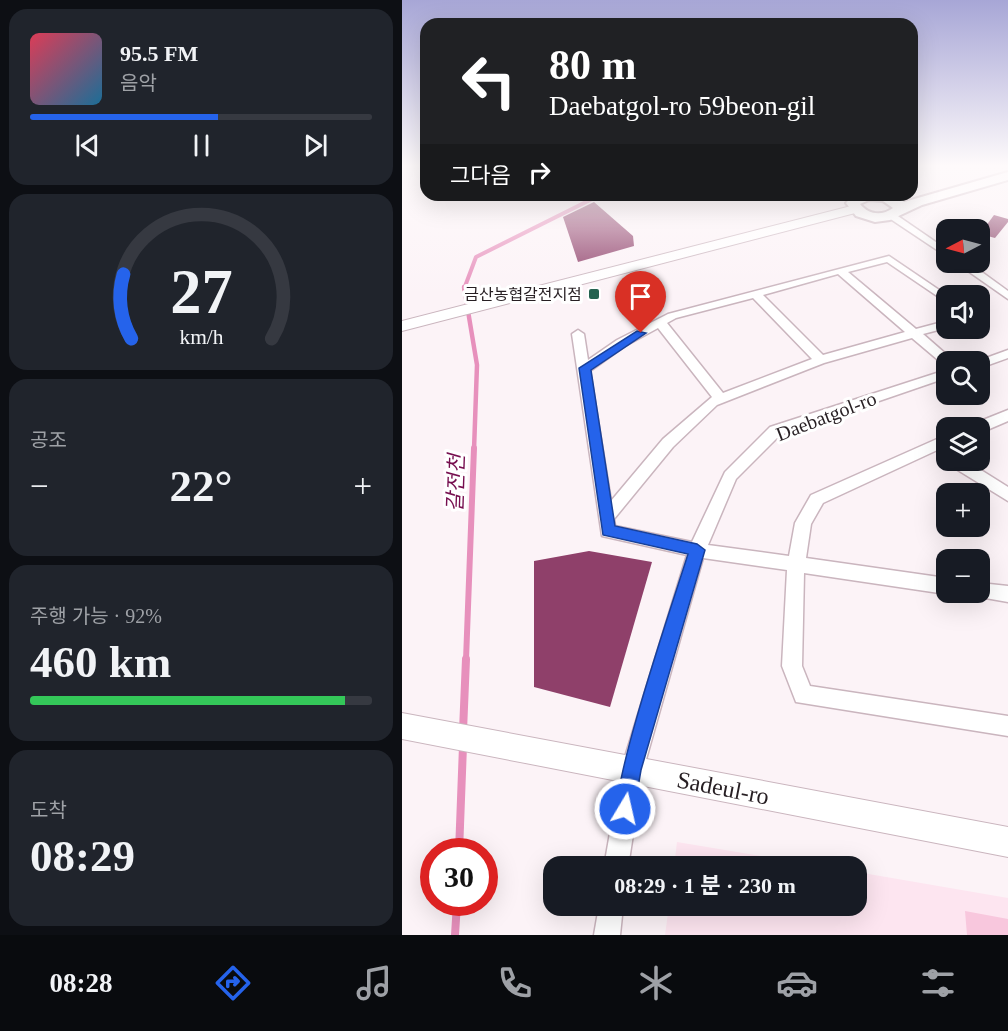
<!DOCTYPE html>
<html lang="ko">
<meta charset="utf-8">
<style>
body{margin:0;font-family:"Times New Roman","Noto Sans KR",serif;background:#20242c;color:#f1f3f6;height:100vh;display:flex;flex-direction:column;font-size:22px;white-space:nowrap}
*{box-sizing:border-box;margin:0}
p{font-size:20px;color:#9ea1a6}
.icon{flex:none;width:33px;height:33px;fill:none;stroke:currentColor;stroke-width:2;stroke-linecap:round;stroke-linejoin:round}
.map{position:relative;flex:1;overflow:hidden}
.details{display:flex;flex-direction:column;gap:9px;padding:9px;background:#0d0f14;width:402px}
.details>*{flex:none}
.banner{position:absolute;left:18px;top:18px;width:498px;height:183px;border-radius:18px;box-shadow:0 6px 24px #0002;background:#202124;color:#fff;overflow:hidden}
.needle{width:39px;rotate:264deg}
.controls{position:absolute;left:534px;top:219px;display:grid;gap:12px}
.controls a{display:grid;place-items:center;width:54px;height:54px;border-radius:12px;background:#171b24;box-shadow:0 6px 24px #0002;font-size:30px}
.speed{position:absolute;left:18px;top:838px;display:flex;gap:12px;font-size:30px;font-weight:700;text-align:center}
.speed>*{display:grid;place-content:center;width:78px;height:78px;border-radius:50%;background:#171b24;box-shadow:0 6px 24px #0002;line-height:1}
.speed .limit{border:9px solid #d22;background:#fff;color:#111}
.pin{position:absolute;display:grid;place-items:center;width:51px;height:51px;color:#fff;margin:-62px -26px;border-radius:50% 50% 50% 0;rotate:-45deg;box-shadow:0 0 6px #0007}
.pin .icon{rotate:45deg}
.me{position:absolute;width:66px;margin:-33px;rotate:9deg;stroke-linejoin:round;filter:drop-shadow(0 0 4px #0008)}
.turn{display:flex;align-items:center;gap:21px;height:126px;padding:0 30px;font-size:27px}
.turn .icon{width:78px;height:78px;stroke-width:2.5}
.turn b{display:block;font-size:42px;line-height:51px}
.then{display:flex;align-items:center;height:57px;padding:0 30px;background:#0003;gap:12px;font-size:22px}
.big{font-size:45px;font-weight:700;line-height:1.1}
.details .tile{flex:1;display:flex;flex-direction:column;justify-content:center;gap:9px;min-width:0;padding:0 21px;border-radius:18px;background:#20242c}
.details .dial{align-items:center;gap:0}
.dial svg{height:156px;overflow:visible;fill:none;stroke:#363941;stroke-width:7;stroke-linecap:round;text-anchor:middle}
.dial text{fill:#f1f3f6;stroke:none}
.song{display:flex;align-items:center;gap:18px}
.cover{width:72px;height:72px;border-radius:9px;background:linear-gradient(135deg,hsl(350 70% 55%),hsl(200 70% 35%))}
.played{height:6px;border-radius:3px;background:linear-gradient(90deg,#2563eb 55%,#363941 55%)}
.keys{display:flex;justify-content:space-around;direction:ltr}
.heat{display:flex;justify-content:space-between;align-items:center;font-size:33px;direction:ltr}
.charge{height:9px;border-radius:4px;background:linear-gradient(90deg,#34c759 92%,#363941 0)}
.trip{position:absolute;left:141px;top:856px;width:324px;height:60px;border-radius:18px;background:#171b24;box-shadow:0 6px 24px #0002;font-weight:700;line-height:60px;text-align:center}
.tab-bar{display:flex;height:96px;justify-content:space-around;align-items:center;background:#090b0e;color:#9ea1a6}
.tab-bar .icon{width:42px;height:42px}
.tab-bar .current{color:#2563eb}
.tab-bar b{font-size:27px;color:#f1f3f6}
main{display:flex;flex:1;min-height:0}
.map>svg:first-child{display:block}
.built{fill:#fde5f0}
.green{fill:#f8c7dd}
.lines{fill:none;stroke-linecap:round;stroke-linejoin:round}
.stream-far3{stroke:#e790bc;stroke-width:4}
.stream-far2{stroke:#e790bc;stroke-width:4.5}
.stream-far1{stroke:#e790bc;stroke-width:6}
.stream{stroke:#e790bc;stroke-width:8}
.building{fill:#8f406a}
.minor-casing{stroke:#cab5be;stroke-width:3}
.tertiary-casing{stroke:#cab5be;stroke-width:2}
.secondary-casing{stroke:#cab5be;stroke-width:4}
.minor{fill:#fff;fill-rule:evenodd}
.tertiary{fill:#fff;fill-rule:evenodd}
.secondary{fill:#fff;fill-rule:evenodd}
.route{fill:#2563eb;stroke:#184099;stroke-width:1.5}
.poi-dot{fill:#24624f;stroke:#fff;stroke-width:2}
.labels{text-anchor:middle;stroke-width:6;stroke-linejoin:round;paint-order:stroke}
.far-poi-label{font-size:16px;fill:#271f23;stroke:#fff;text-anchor:end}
.street-label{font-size:20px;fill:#271f23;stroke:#fff}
.water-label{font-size:21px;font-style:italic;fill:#760e4f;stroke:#fff}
.near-street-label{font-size:24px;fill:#271f23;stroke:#fff}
</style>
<main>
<section class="details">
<div class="tile">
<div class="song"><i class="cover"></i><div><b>95.5 FM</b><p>음악</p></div></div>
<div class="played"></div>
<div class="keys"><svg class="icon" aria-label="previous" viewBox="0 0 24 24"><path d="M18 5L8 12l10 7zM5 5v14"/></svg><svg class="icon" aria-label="pause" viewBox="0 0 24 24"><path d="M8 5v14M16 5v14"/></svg><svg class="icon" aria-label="next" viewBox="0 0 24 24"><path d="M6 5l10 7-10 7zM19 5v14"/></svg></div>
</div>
<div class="tile dial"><svg viewBox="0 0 100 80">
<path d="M14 69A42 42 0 1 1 86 69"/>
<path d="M14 69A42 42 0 0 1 10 36" stroke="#2563eb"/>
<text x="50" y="56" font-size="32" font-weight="700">27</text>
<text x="50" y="72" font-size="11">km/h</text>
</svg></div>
<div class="tile"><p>공조</p>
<div class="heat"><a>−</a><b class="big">22°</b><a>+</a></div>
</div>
<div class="tile"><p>주행 가능 · 92%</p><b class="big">460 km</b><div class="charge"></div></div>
<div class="tile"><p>도착</p><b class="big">08:29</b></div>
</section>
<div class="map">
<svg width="606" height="935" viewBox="0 0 606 935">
<rect width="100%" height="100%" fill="#fcf3f7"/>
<g class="built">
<path d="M275,842L424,867H272Z"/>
<path d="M455,872L606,898V935H263L267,906H454Z"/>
</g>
<path class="green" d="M563,911L606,919V935H565Z"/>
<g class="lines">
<path class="stream-far3" d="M62,289L74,257L198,195"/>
<path class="stream-far2" d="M62,287L75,365L72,450"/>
<path class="stream-far1" d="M64,660L72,448"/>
<g class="stream">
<path d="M61,731L64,659"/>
<path d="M57,852L61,746"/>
<path d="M53,935L55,903"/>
</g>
</g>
<g class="building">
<path d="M192,202L231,236L232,246L176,262L161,217Z"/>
<path d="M592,215L606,219V222L593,238L578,234Z"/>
<path d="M187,551L250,562L208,707L132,687V561Z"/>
</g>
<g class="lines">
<defs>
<g id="minor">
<path d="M487,214H493L544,249V256L487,218Z"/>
<path d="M487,256L546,296H544V302L485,262L446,272L514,329L544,321V328L521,334L553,362H544V365H542L510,338L422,363L315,405L271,447L212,519L213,526L290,542L323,472L368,427L544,370V378L378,435L334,479L306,545L387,556L393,523L409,495L544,435V446L421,503L409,524L404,558L544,578V592H547L544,594L402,573L400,666L408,686L606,716V736L394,702L380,666L385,570L301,558L241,770L226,867H202L219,770L285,555L200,536L170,334L176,330L182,334L186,360L215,340L266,314ZM436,274L503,332L421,355L361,295ZM351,298L410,359L321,393L265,323L274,318ZM256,328L310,397L261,439L209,501L188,371L223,346Z"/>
<path d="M553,262H566L606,291V299Z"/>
<path d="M606,350V358L578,368V362H573Z"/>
<path d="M606,410V421L578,433V428H569L571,424Z"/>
<path d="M544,458V460H563L606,487V501L546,464L544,460Z"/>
<path d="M578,583L606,586V602L572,596L570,592H578Z"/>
<path d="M197,906H221L218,935H192Z"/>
</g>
<g id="tertiary">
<path d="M453,205L459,209L457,212L0,331V321Z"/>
<path d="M0,713L606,827V857L0,739Z"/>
</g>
<path id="secondary" d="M606,172V180L520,205L488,220L473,222L454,216L444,203C455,190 491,190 502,202ZM467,200L481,201L491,208C480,216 467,215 458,204Z"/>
</defs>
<use href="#minor" class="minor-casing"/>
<use href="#tertiary" class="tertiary-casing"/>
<use href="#secondary" class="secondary-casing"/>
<use href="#minor" class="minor"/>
<use href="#tertiary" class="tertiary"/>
<use href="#secondary" class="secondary"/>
</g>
<linearGradient id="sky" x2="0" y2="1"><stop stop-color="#a7a6d6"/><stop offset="0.56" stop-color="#fefafb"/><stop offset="1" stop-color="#fefafb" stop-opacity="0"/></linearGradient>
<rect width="606" height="296" fill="url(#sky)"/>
<path class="route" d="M235,331L244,333L189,370L213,526L295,544L303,550L239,770L231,816L223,819L216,816C206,791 274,593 286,554L201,535L177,368Z"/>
<rect class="poi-dot" x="186" y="288" width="12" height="12" rx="3"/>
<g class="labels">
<g class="far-poi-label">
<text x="180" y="300">금산농협갈전지점</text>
</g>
<g class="street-label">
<text transform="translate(424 416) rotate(-21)" y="7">Daebatgol-ro</text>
</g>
<g class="water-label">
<text transform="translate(54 483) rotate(-88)" y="7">갈전천</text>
</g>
<g class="near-street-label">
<text transform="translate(321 788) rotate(11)" y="8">Sadeul-ro</text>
</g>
</g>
</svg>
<div class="controls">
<a><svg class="needle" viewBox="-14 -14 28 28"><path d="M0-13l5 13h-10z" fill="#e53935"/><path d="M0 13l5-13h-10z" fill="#9ea1a6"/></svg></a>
<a><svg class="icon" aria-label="sound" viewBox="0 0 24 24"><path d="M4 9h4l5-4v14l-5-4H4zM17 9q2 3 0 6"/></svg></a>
<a><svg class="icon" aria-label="search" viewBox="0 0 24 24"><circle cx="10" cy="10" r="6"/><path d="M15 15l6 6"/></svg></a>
<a><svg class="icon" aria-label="layers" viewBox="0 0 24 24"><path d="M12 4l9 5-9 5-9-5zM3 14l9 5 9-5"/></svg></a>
<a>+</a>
<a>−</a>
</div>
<div class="speed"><div class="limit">30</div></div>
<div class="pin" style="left:239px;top:333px;background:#d93025"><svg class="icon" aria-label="arrive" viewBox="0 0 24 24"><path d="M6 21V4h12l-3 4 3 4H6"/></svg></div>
<svg class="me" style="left:223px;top:809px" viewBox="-20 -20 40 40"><circle r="17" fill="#2563eb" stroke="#fff" stroke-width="3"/><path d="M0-11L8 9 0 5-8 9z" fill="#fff"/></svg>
<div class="trip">08:29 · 1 분 · 230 m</div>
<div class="banner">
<div class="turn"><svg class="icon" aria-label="left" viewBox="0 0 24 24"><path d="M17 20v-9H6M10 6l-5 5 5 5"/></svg><div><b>80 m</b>Daebatgol-ro 59beon-gil</div></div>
<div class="then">그다음<svg class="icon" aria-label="right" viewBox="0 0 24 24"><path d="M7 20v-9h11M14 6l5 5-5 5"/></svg></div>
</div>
</div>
</main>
<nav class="tab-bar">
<b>08:28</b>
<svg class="icon current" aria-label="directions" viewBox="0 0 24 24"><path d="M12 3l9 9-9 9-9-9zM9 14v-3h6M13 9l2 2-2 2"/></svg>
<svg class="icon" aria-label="music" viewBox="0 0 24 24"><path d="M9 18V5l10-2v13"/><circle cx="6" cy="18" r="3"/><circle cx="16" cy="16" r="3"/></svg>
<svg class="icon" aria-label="phone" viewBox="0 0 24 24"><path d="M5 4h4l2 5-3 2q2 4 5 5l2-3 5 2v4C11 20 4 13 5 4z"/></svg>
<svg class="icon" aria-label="climate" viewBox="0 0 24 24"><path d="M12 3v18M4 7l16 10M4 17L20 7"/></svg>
<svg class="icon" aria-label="car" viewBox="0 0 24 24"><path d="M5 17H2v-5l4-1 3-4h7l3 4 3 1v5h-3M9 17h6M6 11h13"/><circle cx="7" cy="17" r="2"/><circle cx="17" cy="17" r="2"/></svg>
<svg class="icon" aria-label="filters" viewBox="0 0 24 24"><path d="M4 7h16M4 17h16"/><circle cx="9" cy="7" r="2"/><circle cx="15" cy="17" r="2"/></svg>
</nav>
